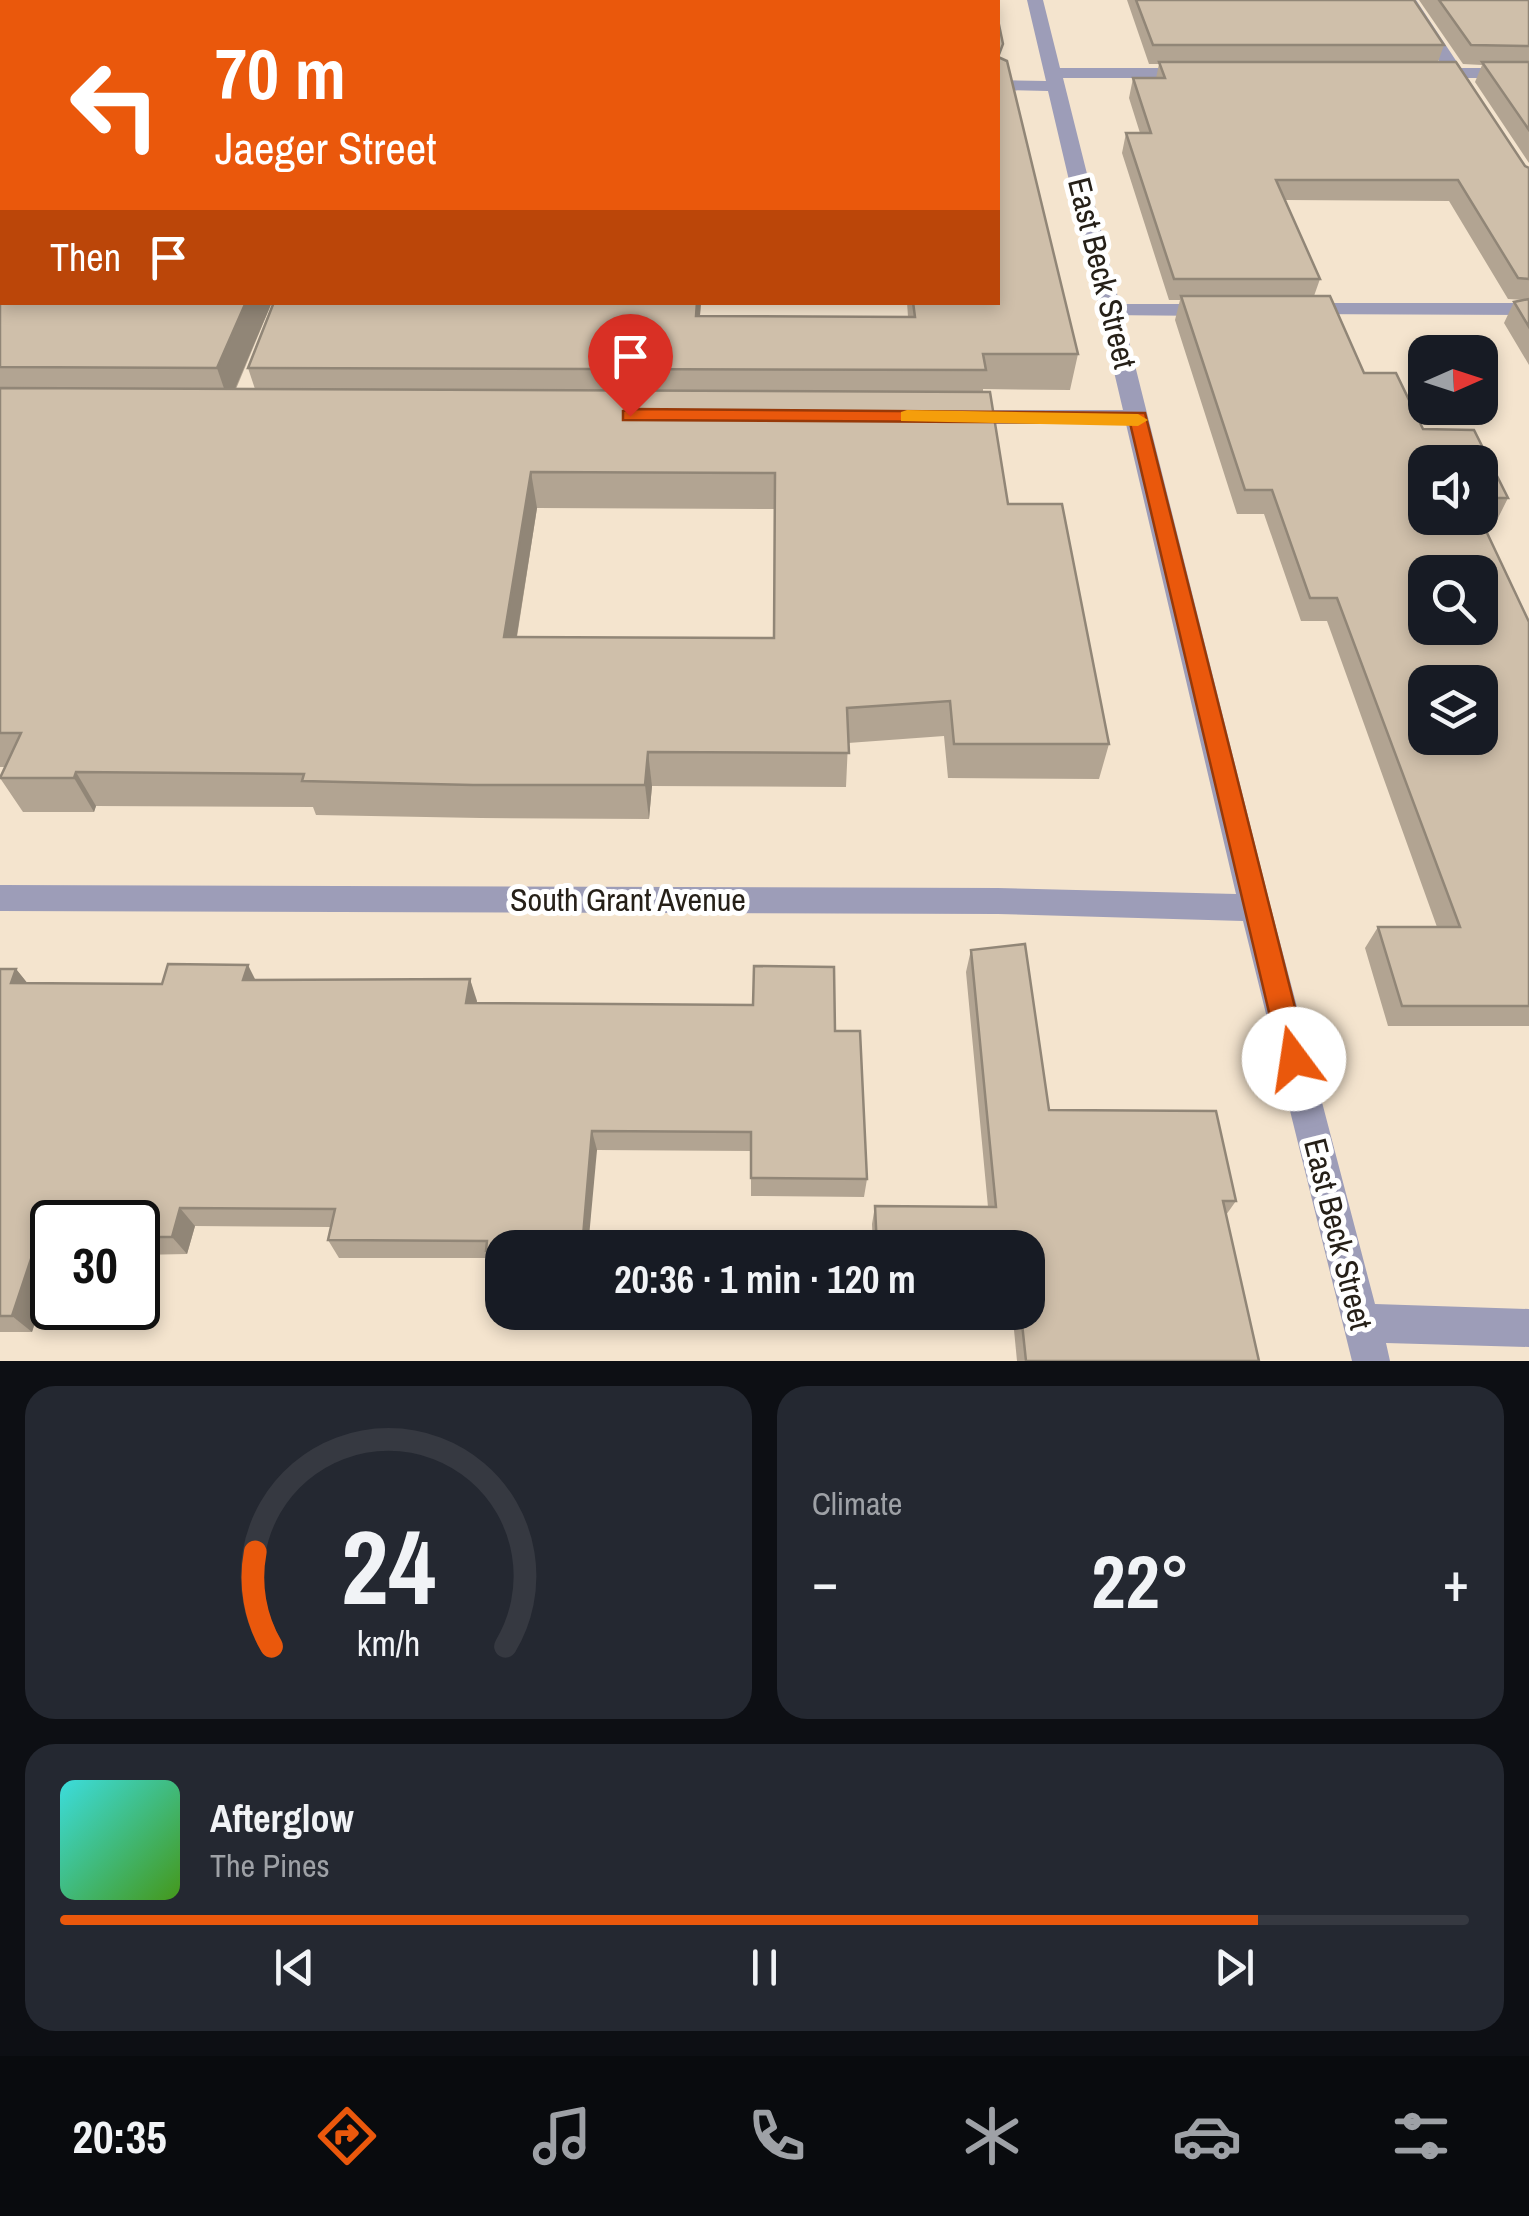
<!DOCTYPE html>
<meta charset="utf-8">
<style>
body{margin:0;font-family:"Archivo Narrow",sans-serif;background:#242831;color:#f1f3f6;height:100vh;display:flex;flex-direction:column;font-size:38px;white-space:nowrap}
*{box-sizing:border-box;margin:0}
p{font-size:32px;color:#9ea1a6}
.icon{flex:none;width:55px;height:55px;fill:none;stroke:currentColor;stroke-width:2;stroke-linecap:round;stroke-linejoin:round}
.map{position:relative;height:1361px;overflow:hidden}
.panel{display:flex;flex-direction:column;gap:25px;padding:25px;background:#0d0f14;flex:1}
.panel>*{flex:none}
.hud{position:absolute;left:0px;top:0px;width:1000px;height:305px;box-shadow:0 5px 15px #0003;background:#ea580c;color:#fff;overflow:hidden}
.needle{width:65px;rotate:87deg}
.tools{position:absolute;left:1408px;top:335px;display:grid;gap:20px}
.tools a{display:grid;place-items:center;width:90px;height:90px;border-radius:20px;background:#171b24;box-shadow:0 5px 15px #0003;font-size:50px}
.speed{position:absolute;left:30px;top:1200px;display:flex;gap:20px;font-size:50px;font-weight:700;text-align:center}
.speed>*{display:grid;place-content:center;width:130px;height:130px;border-radius:50%;background:#171b24;box-shadow:0 5px 15px #0003;line-height:1}
.speed .limit{border:5px solid #111;border-radius:15px;background:#fff;color:#111}
.pin{position:absolute;display:grid;place-items:center;width:85px;height:85px;color:#fff;margin:-102px -42px;border-radius:50% 50% 50% 0;rotate:-45deg;box-shadow:0 0 10px #0007}
.pin .icon{rotate:45deg}
.me{position:absolute;width:110px;margin:-55px;rotate:346deg;stroke-linejoin:round;filter:drop-shadow(0 0 8px #0008)}
.turn{display:flex;align-items:center;gap:35px;height:210px;padding:0 50px;font-size:45px}
.turn .icon{width:130px;height:130px;stroke-width:2.5}
.turn b{display:block;font-size:70px;line-height:85px}
.then{display:flex;align-items:center;height:95px;padding:0 50px;background:#0003;gap:20px;font-size:38px}
.big{font-size:75px;font-weight:700;line-height:1.1}
.panel .card{flex:1;display:flex;flex-direction:column;justify-content:center;gap:15px;min-width:0;padding:0 35px;border-radius:30px;background:#242831}
.panel .dial{align-items:center;gap:0}
.dial svg{height:260px;overflow:visible;fill:none;stroke:#363941;stroke-width:7;stroke-linecap:round;text-anchor:middle}
.dial text{fill:#f1f3f6;stroke:none}
.song{display:flex;align-items:center;gap:30px}
.cover{width:120px;height:120px;border-radius:15px;background:linear-gradient(135deg,hsl(180 70% 55%),hsl(100 70% 35%))}
.played{height:10px;border-radius:5px;background:linear-gradient(90deg,#ea580c 85%,#363941 85%)}
.keys{display:flex;justify-content:space-around;direction:ltr}
.heat{display:flex;justify-content:space-between;align-items:center;font-size:55px;direction:ltr}
.panel .tiles{flex:1;display:grid;gap:25px;grid-template-columns:1fr 1fr}
.card:last-child{grid-column:span 2}
.trip{position:absolute;left:485px;top:1230px;width:560px;height:100px;border-radius:30px;background:#171b24;box-shadow:0 5px 15px #0003;font-weight:700;line-height:100px;text-align:center}
.tab-bar{display:flex;height:160px;justify-content:space-around;align-items:center;background:#090b0e;color:#9ea1a6}
.tab-bar .icon{width:70px;height:70px}
.tab-bar .current{color:#ea580c}
.tab-bar b{font-size:45px;color:#f1f3f6}
.map>svg:first-child{display:block}
.lines{fill:none;stroke-linecap:round;stroke-linejoin:round}
.service{fill:#9d9db8;fill-rule:evenodd}
.minor{fill:#9d9db8;fill-rule:evenodd}
.wall{fill:#b2a492;fill-rule:evenodd}
.shaded-wall{fill:#918677}
.building{fill:#cfbfaa;stroke:#918677;stroke-width:2.5;fill-rule:evenodd}
.route{fill:#ea580c;stroke:#983908;stroke-width:2.5}
.slow{fill:#f59e0b}
.labels{text-anchor:middle;stroke-width:10;stroke-linejoin:round;paint-order:stroke}
.street-label{font-size:32px;fill:#262018;stroke:#fff}
</style>
<div class="map">
<svg width="1529" height="1361" viewBox="0 0 1529 1361">
<rect width="100%" height="100%" fill="#f4e4ce"/>
<g class="lines">
<g class="service">
<path d="M1400,0H1416L1476,91L1473,95H1461Z"/>
<path d="M2,176V191L0,192V177Z"/>
<path d="M1301,303H1529V315L1293,314L1290,309Z"/>
<path d="M1111,304H1213L1224,310L1213,316L1103,315L1100,310Z"/>
</g>
<g class="minor">
<path d="M1027,0H1043L1060,68H1193L1202,73L1193,78H1063L1271,908L1375,1304L1529,1309V1347L1386,1343L1390,1361H1352L1243,921L998,914L0,911V885L998,888L1236,894L1126,424H959L947,417L959,410H1123L1048,91L998,90V80L1046,81Z"/>
<path d="M1529,68V78H1426L1417,73L1426,68Z"/>
<rect x="0" y="91" width="2" height="10"/>
</g>
</g>
<g class="wall">
<path d="M0,0L2,2V39H0Z"/>
<path d="M1127,0H1414L1444,45L1438,62H1456L1525,166L1529,168V365L1504,323L1514,302L1524,300L1508,299L1449,201L1285,200L1320,279L1314,296H1330L1364,373H1396L1423,429L1474,430L1508,498L1496,522H1482L1529,622V1026H1388L1365,948L1378,927H1437L1327,621H1301L1264,514H1237L1175,320L1180,300H1169L1122,153L1126,133H1140L1129,98L1133,78H1156L1159,64H1149ZM1425,462H1480V518H1425ZM1425,572H1480V628H1425ZM1425,682H1480V738H1425Z"/>
<path d="M1419,0H1529V163L1475,82L1482,65L1463,64Z"/>
<path d="M1001,58L1078,354L1070,390L983,389V392L1008,504L1109,744L1099,779L948,778L944,736L848,743L846,787L652,786L649,819L481,818L316,815L313,807L96,806L94,812H23L0,778L5,767H0V285L2,302H272L236,389H255L248,368L274,302H701L700,316L908,317L907,302H998ZM537,508L774,509V638L517,637Z"/>
<path d="M971,950L1049,1110L1236,1201L1226,1215L1259,1361H1017L1014,1330H877L876,1312H1028V1248H873L872,1224L875,1206L988,1207L966,972Z"/>
<path d="M0,969H16L27,983L162,984L256,980L470,979L476,1003L835,1031L867,1179L864,1197L751,1196V1151L597,1150L502,1248V1268H493L489,1258H339L328,1240L331,1227L195,1226L187,1254L138,1255V1222H52V1269L32,1332H0Z"/>
</g>
<g class="shaded-wall">
<path d="M246,302H272L229,403L217,368Z"/>
<path d="M697,302H701L697,351L696,316Z"/>
<path d="M531,472L537,508L511,672L504,637Z"/>
<path d="M648,752L652,786L649,819L645,785Z"/>
<path d="M76,772L96,806L94,812L74,778Z"/>
<path d="M248,965L259,987L243,980Z"/>
<path d="M16,969L33,990L11,983Z"/>
<path d="M470,979L477,1001L473,1024L466,1003Z"/>
<path d="M592,1131L597,1150L588,1248H582Z"/>
<path d="M180,1208L195,1226L187,1254L172,1237Z"/>
<path d="M38,1238L52,1251V1269L32,1332L12,1316Z"/>
</g>
<g class="building">
<path d="M0,0H168L166,2H2V7H0Z"/>
<path d="M169,0H993L994,2H168Z"/>
<path d="M1136,0H1414L1444,45H1153Z"/>
<path d="M1439,0H1529V46L1471,45Z"/>
<path d="M998,20L1003,44L998,57L1007,61L1078,354H983L986,370L248,368L274,302H697L696,316L915,317L913,302H998Z"/>
<path d="M1159,62H1456L1525,166L1529,168V279L1518,278L1458,180H1276L1320,279H1174L1126,133H1151L1133,78H1165Z"/>
<path d="M1482,62H1529V130Z"/>
<path d="M2,281V302H246L217,368L0,367V285Z"/>
<path d="M1181,296H1330L1364,373H1396L1423,429L1474,430L1508,498H1480V462H1425V518H1480L1529,622V1006H1402L1378,927H1460L1337,598H1310L1272,490H1245ZM1425,572H1480V628H1425ZM1425,682H1480V738H1425Z"/>
<path d="M1529,299V327L1514,302Z"/>
<path d="M0,388L990,392L1008,504H1062L1109,744H954L950,701L847,708L849,753L648,752L645,785H473L302,781L304,774L76,772L74,778H0L21,733H0ZM531,472L775,473L774,638L504,637Z"/>
<path d="M1025,944L1049,1110L1216,1111L1236,1201H1223L1259,1361H1026L1021,1314H880V1312H1028V1248H877L875,1206L996,1207L971,950Z"/>
<path d="M168,964L248,965L243,980L470,979L466,1003L753,1005L754,966L834,967L835,1031H860L867,1179L751,1178V1132L592,1131L582,1248H502V1251H486L487,1241L328,1240L335,1209L180,1208L172,1237H138V1222H52V1238H38L12,1316H0V969H16L11,983L162,984Z"/>
</g>
<path class="route" d="M630,409L1145,413L1308,1059L1304,1068L1294,1072L1284,1068L1280,1059L1130,423L623,420V411Z"/>
<path class="slow" d="M907,410L1138,414L1148,420L1138,426L901,421V412Z"/>
<g class="labels">
<g class="street-label">
<text transform="translate(1102 273) rotate(76)" y="11">East Beck Street</text>
<text x="628" y="911">South Grant Avenue</text>
<text transform="translate(1338 1234) rotate(76)" y="11">East Beck Street</text>
</g>
</g>
</svg>
<div class="tools">
<a><svg class="needle" viewBox="-14 -14 28 28"><path d="M0-13l5 13h-10z" fill="#e53935"/><path d="M0 13l5-13h-10z" fill="#9ea1a6"/></svg></a>
<a><svg class="icon" aria-label="sound" viewBox="0 0 24 24"><path d="M4 9h4l5-4v14l-5-4H4zM17 9q2 3 0 6"/></svg></a>
<a><svg class="icon" aria-label="search" viewBox="0 0 24 24"><circle cx="10" cy="10" r="6"/><path d="M15 15l6 6"/></svg></a>
<a><svg class="icon" aria-label="layers" viewBox="0 0 24 24"><path d="M12 4l9 5-9 5-9-5zM3 14l9 5 9-5"/></svg></a>
</div>
<div class="speed"><div class="limit">30</div></div>
<div class="pin" style="left:630px;top:416px;background:#d93025"><svg class="icon" aria-label="arrive" viewBox="0 0 24 24"><path d="M6 21V4h12l-3 4 3 4H6"/></svg></div>
<svg class="me" style="left:1294px;top:1059px" viewBox="-20 -20 40 40"><circle r="19" fill="#fff"/><path d="M0-13L10 11 0 6-10 11z" fill="#ea580c"/></svg>
<div class="trip">20:36 · 1 min · 120 m</div>
<div class="hud">
<div class="turn"><svg class="icon" aria-label="left" viewBox="0 0 24 24"><path d="M17 20v-9H6M10 6l-5 5 5 5"/></svg><div><b>70 m</b>Jaeger Street</div></div>
<div class="then">Then<svg class="icon" aria-label="arrive" viewBox="0 0 24 24"><path d="M6 21V4h12l-3 4 3 4H6"/></svg></div>
</div>
</div>
<section class="panel">
<div class="tiles">
<div class="card dial"><svg viewBox="0 0 100 80">
<path d="M14 69A42 42 0 1 1 86 69"/>
<path d="M14 69A42 42 0 0 1 9 40" stroke="#ea580c"/>
<text x="50" y="56" font-size="32" font-weight="700">24</text>
<text x="50" y="72" font-size="11">km/h</text>
</svg></div>
<div class="card"><p>Climate</p>
<div class="heat"><a>−</a><b class="big">22°</b><a>+</a></div>
</div>
<div class="card">
<div class="song"><i class="cover"></i><div><b>Afterglow</b><p>The Pines</p></div></div>
<div class="played"></div>
<div class="keys"><svg class="icon" aria-label="previous" viewBox="0 0 24 24"><path d="M18 5L8 12l10 7zM5 5v14"/></svg><svg class="icon" aria-label="pause" viewBox="0 0 24 24"><path d="M8 5v14M16 5v14"/></svg><svg class="icon" aria-label="next" viewBox="0 0 24 24"><path d="M6 5l10 7-10 7zM19 5v14"/></svg></div>
</div>
</div>
</section>
<nav class="tab-bar">
<b>20:35</b>
<svg class="icon current" aria-label="directions" viewBox="0 0 24 24"><path d="M12 3l9 9-9 9-9-9zM9 14v-3h6M13 9l2 2-2 2"/></svg>
<svg class="icon" aria-label="music" viewBox="0 0 24 24"><path d="M9 18V5l10-2v13"/><circle cx="6" cy="18" r="3"/><circle cx="16" cy="16" r="3"/></svg>
<svg class="icon" aria-label="phone" viewBox="0 0 24 24"><path d="M5 4h4l2 5-3 2q2 4 5 5l2-3 5 2v4C11 20 4 13 5 4z"/></svg>
<svg class="icon" aria-label="climate" viewBox="0 0 24 24"><path d="M12 3v18M4 7l16 10M4 17L20 7"/></svg>
<svg class="icon" aria-label="car" viewBox="0 0 24 24"><path d="M5 17H2v-5l4-1 3-4h7l3 4 3 1v5h-3M9 17h6M6 11h13"/><circle cx="7" cy="17" r="2"/><circle cx="17" cy="17" r="2"/></svg>
<svg class="icon" aria-label="filters" viewBox="0 0 24 24"><path d="M4 7h16M4 17h16"/><circle cx="9" cy="7" r="2"/><circle cx="15" cy="17" r="2"/></svg>
</nav>
